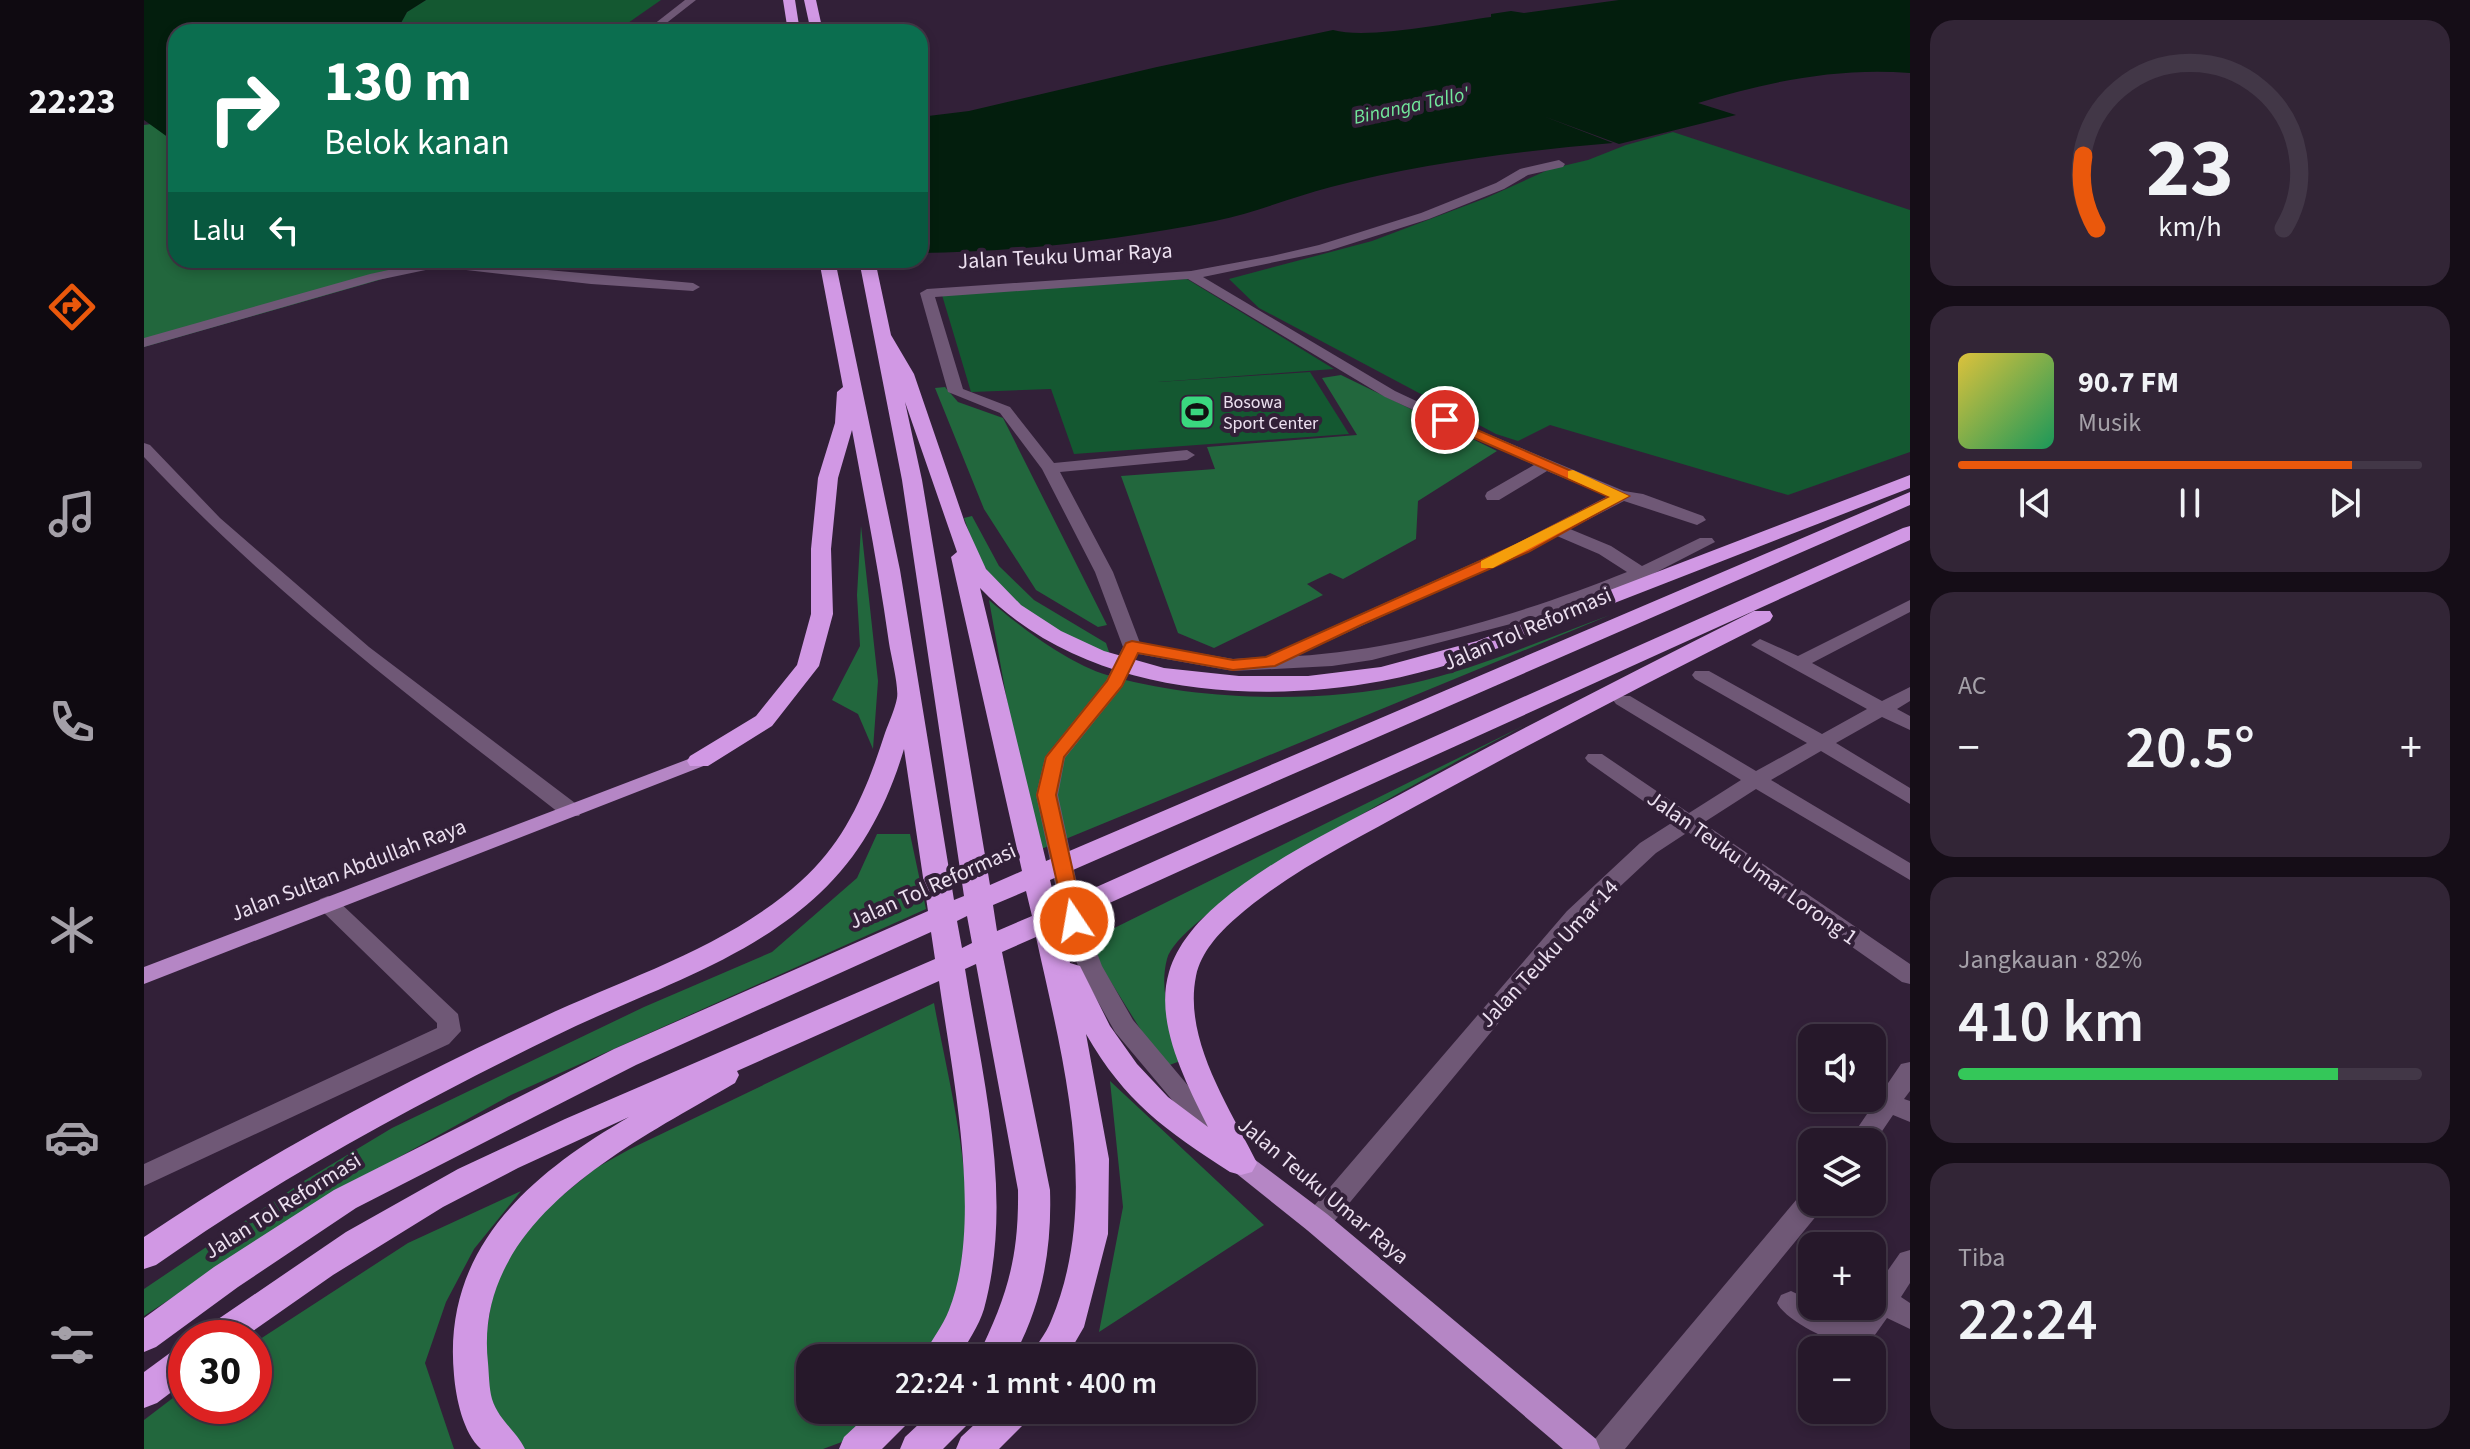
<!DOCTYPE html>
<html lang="id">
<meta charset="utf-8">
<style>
body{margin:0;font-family:"Source Sans 3",sans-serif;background:#322536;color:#f1f3f6;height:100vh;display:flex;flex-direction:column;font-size:30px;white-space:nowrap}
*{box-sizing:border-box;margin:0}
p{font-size:26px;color:#a4a0a8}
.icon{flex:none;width:44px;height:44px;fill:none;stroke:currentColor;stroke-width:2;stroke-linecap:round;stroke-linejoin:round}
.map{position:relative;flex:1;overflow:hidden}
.details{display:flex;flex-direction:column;gap:20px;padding:20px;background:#150d17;width:560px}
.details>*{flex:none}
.top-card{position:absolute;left:24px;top:24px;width:760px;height:244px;border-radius:24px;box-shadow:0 4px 12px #0003,0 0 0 2px #423747;background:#0b6e4f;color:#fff;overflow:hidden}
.tools{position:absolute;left:1654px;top:1024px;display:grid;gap:16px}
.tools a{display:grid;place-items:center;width:88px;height:88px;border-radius:16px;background:#26182a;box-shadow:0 4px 12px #0003,0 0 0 2px #423747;font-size:40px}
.speed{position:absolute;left:24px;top:1320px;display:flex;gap:16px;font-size:40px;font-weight:700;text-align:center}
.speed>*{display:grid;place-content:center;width:104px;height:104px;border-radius:50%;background:#26182a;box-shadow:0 4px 12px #0003,0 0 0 2px #423747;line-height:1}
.speed .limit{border:12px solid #d22;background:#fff;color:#111}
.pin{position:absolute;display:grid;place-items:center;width:68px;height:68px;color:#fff;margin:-34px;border:4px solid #fff;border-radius:50%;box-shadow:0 2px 8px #0007}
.me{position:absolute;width:88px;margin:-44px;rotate:348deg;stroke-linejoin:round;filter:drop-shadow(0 0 6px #0008)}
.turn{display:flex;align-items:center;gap:28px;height:168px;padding:0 24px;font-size:36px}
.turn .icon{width:104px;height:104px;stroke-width:2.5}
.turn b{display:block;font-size:56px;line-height:68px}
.then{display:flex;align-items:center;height:76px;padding:0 24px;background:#0003;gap:16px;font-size:30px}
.big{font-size:60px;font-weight:600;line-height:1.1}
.details .card{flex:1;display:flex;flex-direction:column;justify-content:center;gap:12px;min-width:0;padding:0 28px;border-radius:24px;background:#322536}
.details .dial{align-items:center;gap:0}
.dial svg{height:208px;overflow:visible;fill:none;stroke:#423747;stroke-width:7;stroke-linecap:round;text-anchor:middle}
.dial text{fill:#f1f3f6;stroke:none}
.song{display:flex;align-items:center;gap:24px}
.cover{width:96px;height:96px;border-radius:12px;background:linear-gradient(135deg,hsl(50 70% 55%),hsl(150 70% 35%))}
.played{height:8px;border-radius:4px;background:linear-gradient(90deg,#ea580c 85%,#423747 85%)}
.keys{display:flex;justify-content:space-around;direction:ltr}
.heat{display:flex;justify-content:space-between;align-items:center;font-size:44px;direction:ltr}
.charge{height:12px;border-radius:6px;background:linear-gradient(90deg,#34c759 82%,#423747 0)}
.trip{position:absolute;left:652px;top:1344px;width:460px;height:80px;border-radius:24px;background:#26182a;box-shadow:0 4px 12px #0003,0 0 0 2px #423747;font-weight:600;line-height:80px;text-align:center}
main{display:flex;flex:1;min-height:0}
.tab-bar{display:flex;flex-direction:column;width:144px;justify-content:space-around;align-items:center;background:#0f0a11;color:#a4a0a8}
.tab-bar .icon{width:56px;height:56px}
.tab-bar .active{color:#ea580c}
.tab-bar b{font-size:36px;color:#f1f3f6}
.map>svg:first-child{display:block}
.green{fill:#145831}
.forest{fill:#22673d}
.water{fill:#031e0d}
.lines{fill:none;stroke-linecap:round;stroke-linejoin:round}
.minor{fill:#6f5876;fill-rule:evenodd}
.major{fill:#b586c5;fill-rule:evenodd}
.highway{fill:#d198e4;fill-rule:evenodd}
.route{fill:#ea580c;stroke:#983908;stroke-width:2}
.slow{fill:#f59e0b}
.labels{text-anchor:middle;stroke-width:8;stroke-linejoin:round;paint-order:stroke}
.far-poi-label{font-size:18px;fill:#ece0f0;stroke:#322038;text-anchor:start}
.far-water-label{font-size:20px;font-style:italic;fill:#72e79b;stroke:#322038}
.street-label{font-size:22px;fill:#ece0f0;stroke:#322038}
</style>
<main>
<nav class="tab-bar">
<b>22:23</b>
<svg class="icon active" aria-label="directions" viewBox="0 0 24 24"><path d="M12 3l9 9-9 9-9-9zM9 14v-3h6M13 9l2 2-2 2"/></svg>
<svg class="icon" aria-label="music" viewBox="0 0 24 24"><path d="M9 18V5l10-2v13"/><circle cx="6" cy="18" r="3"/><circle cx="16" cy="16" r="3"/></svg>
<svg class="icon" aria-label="phone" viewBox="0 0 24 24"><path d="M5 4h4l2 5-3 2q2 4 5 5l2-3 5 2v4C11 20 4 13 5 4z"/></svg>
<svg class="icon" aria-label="climate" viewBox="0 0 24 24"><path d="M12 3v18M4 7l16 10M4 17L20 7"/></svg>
<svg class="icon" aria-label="car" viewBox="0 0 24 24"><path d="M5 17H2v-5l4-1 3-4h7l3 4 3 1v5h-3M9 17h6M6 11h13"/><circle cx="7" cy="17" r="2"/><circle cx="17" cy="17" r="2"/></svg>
<svg class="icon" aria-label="filters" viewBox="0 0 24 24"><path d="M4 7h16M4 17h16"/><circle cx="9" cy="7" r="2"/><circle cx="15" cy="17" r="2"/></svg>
</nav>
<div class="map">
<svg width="1766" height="1449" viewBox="0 0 1766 1449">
<rect width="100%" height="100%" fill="#322038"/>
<g class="green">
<path d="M282,0H517L471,32H252L263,12Z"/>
<path d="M1529,132L1766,210V452L1644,495L1406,425L1374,441L1352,434L1115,308L1085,279L1228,241L1342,198L1406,169L1444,160L1482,145Z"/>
<path d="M1043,279L1190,369L1014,382L1166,372L1205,434L930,454L907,389L827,392L798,295Z"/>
</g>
<g class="forest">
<path d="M7,124L32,143V260H242L263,272L0,347V125Z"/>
<path d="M1197,375L1353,451L1274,501L1272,539L1199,579L1186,573L1163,584L1179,595L1070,648L1034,633L977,476L1071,469L1063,447L1213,435L1178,378Z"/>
<path d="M801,387L814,402L859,418L963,625L954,627L892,590L840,509L791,388Z"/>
<path d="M828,516L855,566L890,600L962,643L966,655C915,638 863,606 836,559C829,547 825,531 820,518Z"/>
<path d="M717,526L734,681L729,749L714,714L688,700L716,646L713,595Z"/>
<path d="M845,600C876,627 924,663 963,675C1051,701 1175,704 1265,684C1334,669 1400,639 1466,615L890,852Z"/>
<path d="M1379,726C1319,758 1037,905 1023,959C1014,993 1029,1028 1039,1060L1020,1067L942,942Z"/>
<path d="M733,834H766L782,909L367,1095L185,1196L0,1316V1289L160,1181L248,1128L500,1007L628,952L713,878Z"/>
<path d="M790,1003C806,1091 840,1212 813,1298C807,1319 792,1339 782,1358H666V1410H742L722,1433L679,1449H380L347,1413L336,1373L352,1274L387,1221L452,1168L486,1149Z"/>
<path d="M966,1081L1120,1225L955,1332L979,1207Z"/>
<path d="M377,1191L330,1249L302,1302L281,1363L310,1449H0V1420L42,1388V1406H110V1343L264,1243Z"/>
</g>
<g class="water">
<path d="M0,0H282L263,12L252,32H32V143L0,120Z"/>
<path d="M1475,0H1766V73C1693,67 1623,82 1554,103L1592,115L1475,144L1399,116L1469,143C1374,151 1279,163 1187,187C1148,197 1111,213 1071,221C975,240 874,252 776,253V117L825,111L1013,67L1189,30C1224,40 1308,22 1347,17V14L1367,11L1380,13Z"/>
</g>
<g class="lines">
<g class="minor">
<path d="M541,0H552L511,32H500Z"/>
<path d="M1415,160L1421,164L1419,167L1384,175L1360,189L1285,219L1184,251L1059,277L1251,391L1334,430L1480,491L1499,494L1559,516L1562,520L1553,525L1480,501L1426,529L1467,546L1498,566L1556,538H1568L1571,542L1503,577L1420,610L1228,660L1188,666L1089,671L994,654L978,687L921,758L914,795L941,921L958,966L989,1020L1093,1144L1089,1151L1080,1154L1071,1151L971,1032L934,966L919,921L892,795L901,757L962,681L979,647L951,572L898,469L856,413L804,392L776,293L783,289L1047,271L1128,256L1175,245L1277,213L1352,183L1376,169ZM1044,279L1241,397L1390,465L1343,492L1341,496L1343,500H1355L1403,471L1464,496L1372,544L1121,657L1089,659L996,643L969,572L916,472L1043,460L1051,455L1043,450L910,463L866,407L819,389L791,297ZM1413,536L1455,554L1483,572C1384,612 1260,650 1152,656Z"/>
<path d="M291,260L549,283L556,287L549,291L447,284L296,267L234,280L0,347V338L226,274Z"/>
<path d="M0,443L6,445L76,518L225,647L435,806L438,811L435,816H419C273,702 127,593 0,457Z"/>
<path d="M1766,600V612L1668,663L1738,701L1766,687V701L1753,709L1766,716V730L1738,717L1692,743L1766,788V804L1677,751L1627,780L1766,863V880L1612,789L1559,823L1766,964V984L1758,982L1544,832L1512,853L1439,921L1183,1230L1173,1233L1163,1230L1159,1222L1163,1214L1423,911L1496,843L1529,822L1444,762L1441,758L1444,754H1458L1545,813L1597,780L1472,704L1469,700L1472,696H1486L1612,771L1663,743L1551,679L1548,675L1551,671H1565L1678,734L1723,709L1607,645L1616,639L1654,656Z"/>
<path d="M184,896L192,899L314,1014L317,1031L305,1044L0,1186V1164L293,1028V1023L176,909L173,904L176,899Z"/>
<path d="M1766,1062V1091L1760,1099L1766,1101V1122L1749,1115L1728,1146V1142H1704L1757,1064Z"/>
<path d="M1668,1190V1202H1681L1678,1209L1481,1449H1447L1451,1439L1658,1193Z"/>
<path d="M1766,1250V1283L1757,1297L1766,1303V1329L1743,1318L1728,1339C1722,1341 1716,1344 1710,1344C1690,1346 1641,1320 1633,1303L1637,1295L1647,1291L1668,1301V1306L1709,1320L1719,1306H1728V1293L1756,1253Z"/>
</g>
<g class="major">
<path d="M555,755L565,761L562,765L0,984V967Z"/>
<path d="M1097,1153L1106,1156L1183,1214L1452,1439L1456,1449H1419L1163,1230L1088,1170L1084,1163L1088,1156Z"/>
</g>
<g class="highway">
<path d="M639,0H651L656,32H644Z"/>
<path d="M660,0H672L679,32H667Z"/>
<path d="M675,260H691L756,570L810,900L820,896L758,480L715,260H731L747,335L770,374L821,523L842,569L877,605L917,631L960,651L1020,668L1095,676H1164L1237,667L1333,641L1766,475V488C1668,526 1571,564 1473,602C1396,632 1319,666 1238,681C1103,706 934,692 836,588L902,861L1766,492V505L906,880L912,905L1759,528L1766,526V540L917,925L926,963L936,966L966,1026L993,1064L1024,1097L1064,1127C1042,1082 1010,1023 1025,972C1033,945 1053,922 1074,904C1128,858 1193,828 1255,795C1372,731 1491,671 1610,611H1626L1629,616L1626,621C1507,681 1389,742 1272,806C1211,840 1146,871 1092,918C1075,933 1057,952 1052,976C1039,1040 1086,1108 1113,1163L1108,1172L1097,1175L1086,1172C1021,1130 981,1102 942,1034L965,1159L964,1234L940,1327L922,1358H885C892,1345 902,1334 907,1321C958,1200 919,1060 892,937L858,952L906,1190C908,1250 898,1305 869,1358H833C863,1297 875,1258 874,1190L832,964L821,969C839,1080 870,1198 840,1309C835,1326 823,1343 814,1358H778C786,1342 799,1326 805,1310C840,1221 808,1074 795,981L593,1071L595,1075L591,1083C488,1144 328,1219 344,1363C345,1374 345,1388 348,1399C355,1421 372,1430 381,1449H337C319,1433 312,1398 310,1375C298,1249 385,1175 485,1117L374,1168L299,1207L189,1275L99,1338H56L61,1328L202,1232L314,1169L421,1119L791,959L787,932L492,1065L212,1208L94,1287L12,1347L0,1352V1318L70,1267L190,1190L470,1049L784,911L760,749C744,803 718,854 676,893C602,963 500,992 411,1036C272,1104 138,1176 12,1265L0,1269V1237C125,1153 258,1082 395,1019C483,977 583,948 657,881C702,841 723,789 741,733C745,722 751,709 753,698C755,686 747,656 745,643C735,571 721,501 708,430L694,478L687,549L689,614L675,666L628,726L564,766H546L543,761L546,756L612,716L653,665L667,614V549L674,478L691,423L693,392L699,387ZM761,402L813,552L807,557L878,871L846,885L778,480ZM882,891L888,916L853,931L849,905ZM823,916L828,943L818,948L813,921Z"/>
<path d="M42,1346V1381L13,1403L0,1408V1372L30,1350Z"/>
<path d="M729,1410H771L766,1421L738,1449H695L700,1437Z"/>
<path d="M790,1410H832L827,1421L799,1449H756L761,1437Z"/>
<path d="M846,1410H888L883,1421L855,1449H812L817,1437Z"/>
</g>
</g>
<path class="route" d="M1301,416L1485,496L1384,552L1217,625L1131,666L1089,670L994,653L978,686L920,757L912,795L940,921L937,926H923L893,795L902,757L963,681L982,643L988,641L1089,660L1122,657L1372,545L1465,497L1296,423V417Z"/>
<path class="slow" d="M1429,470L1485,496L1349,568H1337V561L1466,497L1424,478V471Z"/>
<defs>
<symbol id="stadium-square" viewBox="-11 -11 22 22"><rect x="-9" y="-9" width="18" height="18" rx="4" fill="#3ad77f" stroke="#322038"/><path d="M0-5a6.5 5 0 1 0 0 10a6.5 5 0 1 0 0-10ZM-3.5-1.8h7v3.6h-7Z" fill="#111"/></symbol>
</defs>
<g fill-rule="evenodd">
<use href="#stadium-square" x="1033" y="392" width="40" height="40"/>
</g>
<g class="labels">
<g class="far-poi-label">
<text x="1079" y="408">Bosowa<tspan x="1079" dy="21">Sport Center</tspan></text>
</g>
<g class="far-water-label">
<text transform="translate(1267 105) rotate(-12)" y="7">Binanga Tallo'</text>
</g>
<g class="street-label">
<text transform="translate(921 255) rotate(-3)" y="8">Jalan Teuku Umar Raya</text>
<text transform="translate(1383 628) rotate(-23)" y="8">Jalan Tol Reformasi</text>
<text transform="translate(1609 867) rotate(35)" y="8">Jalan Teuku Umar Lorong 1</text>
<text transform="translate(204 869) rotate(-21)" y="8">Jalan Sultan Abdullah Raya</text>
<text transform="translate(788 885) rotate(-24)" y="8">Jalan Tol Reformasi</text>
<text transform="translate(1404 953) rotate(-47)" y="8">Jalan Teuku Umar 14</text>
<text transform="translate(1180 1190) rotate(40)" y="8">Jalan Teuku Umar Raya</text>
<text transform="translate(138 1205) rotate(-32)" y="8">Jalan Tol Reformasi</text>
</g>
</g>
</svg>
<div class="tools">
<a><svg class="icon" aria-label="sound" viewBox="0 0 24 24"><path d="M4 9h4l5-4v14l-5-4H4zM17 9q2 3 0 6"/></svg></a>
<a><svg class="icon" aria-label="layers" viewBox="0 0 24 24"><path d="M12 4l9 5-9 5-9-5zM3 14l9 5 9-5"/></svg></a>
<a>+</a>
<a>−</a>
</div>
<div class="speed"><div class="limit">30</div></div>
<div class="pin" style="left:1301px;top:420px;background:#d93025"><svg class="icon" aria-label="arrive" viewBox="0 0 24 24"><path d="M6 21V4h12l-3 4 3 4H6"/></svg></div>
<svg class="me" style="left:930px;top:921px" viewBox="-20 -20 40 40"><circle r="17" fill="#ea580c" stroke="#fff" stroke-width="3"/><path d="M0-11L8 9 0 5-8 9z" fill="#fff"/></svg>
<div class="trip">22:24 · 1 mnt · 400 m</div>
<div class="top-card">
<div class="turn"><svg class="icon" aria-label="right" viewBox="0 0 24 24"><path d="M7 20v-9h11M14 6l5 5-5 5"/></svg><div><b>130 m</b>Belok kanan</div></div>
<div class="then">Lalu<svg class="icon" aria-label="left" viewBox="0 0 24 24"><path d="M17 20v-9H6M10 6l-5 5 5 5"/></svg></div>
</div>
</div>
<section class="details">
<div class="card dial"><svg viewBox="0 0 100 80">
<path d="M14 69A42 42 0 1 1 86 69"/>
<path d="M14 69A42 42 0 0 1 9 41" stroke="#ea580c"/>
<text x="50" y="56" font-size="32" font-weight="700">23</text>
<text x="50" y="72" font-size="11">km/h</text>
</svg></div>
<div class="card">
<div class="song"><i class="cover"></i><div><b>90.7 FM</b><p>Musik</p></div></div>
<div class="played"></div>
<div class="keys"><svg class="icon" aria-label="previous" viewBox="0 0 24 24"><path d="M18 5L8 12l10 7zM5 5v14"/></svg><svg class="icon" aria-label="pause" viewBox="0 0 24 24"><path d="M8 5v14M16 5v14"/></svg><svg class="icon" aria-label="next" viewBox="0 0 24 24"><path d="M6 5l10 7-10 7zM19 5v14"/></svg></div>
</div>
<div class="card"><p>AC</p>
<div class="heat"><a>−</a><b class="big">20.5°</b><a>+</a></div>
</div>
<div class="card"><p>Jangkauan · 82%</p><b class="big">410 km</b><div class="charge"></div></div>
<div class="card"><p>Tiba</p><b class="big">22:24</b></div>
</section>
</main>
